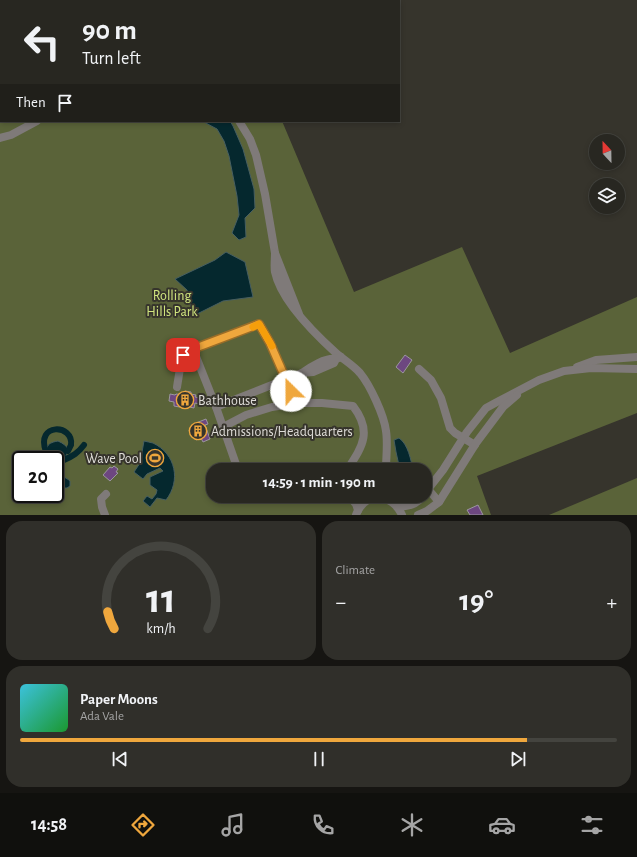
<!DOCTYPE html>
<meta charset="utf-8">
<style>
body{margin:0;font-family:"Alegreya Sans",sans-serif;background:#302f2a;color:#f1f3f6;height:100vh;display:flex;flex-direction:column;font-size:15px;white-space:nowrap}
*{box-sizing:border-box;margin:0}
p{font-size:13px;color:#a5a5a5}
.icon{flex:none;width:22px;height:22px;fill:none;stroke:currentColor;stroke-width:2;stroke-linecap:round;stroke-linejoin:round}
.map{position:relative;height:515px;overflow:hidden}
.panel{display:flex;flex-direction:column;gap:6px;padding:6px;background:#161512;flex:1}
.panel>*{flex:none}
.top-card{position:absolute;left:0px;top:0px;width:400px;height:122px;box-shadow:0 2px 6px #0003,0 0 0 1px #44443f;background:#282721;color:#f1f3f6;overflow:hidden}
.needle{width:26px;rotate:338deg}
.controls{position:absolute;left:589px;top:134px;display:grid;gap:8px}
.controls a{display:grid;place-items:center;width:36px;height:36px;border-radius:50%;background:#282721;box-shadow:0 2px 6px #0003,0 0 0 1px #44443f;font-size:20px}
.speed{position:absolute;left:12px;top:451px;display:flex;gap:8px;font-size:20px;font-weight:700;text-align:center}
.speed>*{display:grid;place-content:center;width:52px;height:52px;border-radius:50%;background:#282721;box-shadow:0 2px 6px #0003,0 0 0 1px #44443f;line-height:1}
.speed .limit{border:2px solid #111;border-radius:6px;background:#fff;color:#111}
.pin{position:absolute;display:grid;place-items:center;width:34px;height:34px;color:#fff;margin:-17px;border-radius:8px;box-shadow:0 2px 6px #0006}
.me{position:absolute;width:44px;margin:-22px;rotate:337deg;stroke-linejoin:round;filter:drop-shadow(0 0 3px #0008)}
.turn{display:flex;align-items:center;gap:14px;height:84px;padding:0 16px;font-size:18px}
.turn .icon{width:52px;height:52px;stroke-width:2.5}
.turn b{display:block;font-size:28px;line-height:34px}
.then{display:flex;align-items:center;height:38px;padding:0 16px;background:#0003;gap:8px;font-size:15px}
.big{font-size:30px;font-weight:700;line-height:1.1}
.panel .widget{flex:1;display:flex;flex-direction:column;justify-content:center;gap:6px;min-width:0;padding:0 14px;border-radius:16px;background:#302f2a}
.panel .dial{align-items:center;gap:0}
.dial svg{height:104px;overflow:visible;fill:none;stroke:#44443f;stroke-width:7;stroke-linecap:round;text-anchor:middle}
.dial text{fill:#f1f3f6;stroke:none}
.song{display:flex;align-items:center;gap:12px}
.cover{width:48px;height:48px;border-radius:6px;background:linear-gradient(135deg,hsl(190 70% 55%),hsl(130 70% 35%))}
.played{height:4px;border-radius:2px;background:linear-gradient(90deg,#efa73d 85%,#44443f 85%)}
.keys{display:flex;justify-content:space-around;direction:ltr}
.heat{display:flex;justify-content:space-between;align-items:center;font-size:22px;direction:ltr}
.panel .tiles{flex:1;display:grid;gap:6px;grid-template-columns:1fr 1fr}
.widget:last-child{grid-column:span 2}
.trip{position:absolute;left:206px;top:463px;width:226px;height:40px;border-radius:16px;background:#282721;box-shadow:0 2px 6px #0003,0 0 0 1px #44443f;font-weight:700;line-height:40px;text-align:center}
.tabs{display:flex;height:64px;justify-content:space-around;align-items:center;background:#10100d;color:#a5a5a5}
.tabs .icon{width:28px;height:28px}
.tabs .selected{color:#efa73d}
.tabs b{font-size:18px;color:#f1f3f6}
.map>svg:first-child{display:block}
.green{fill:#5a6339;fill-rule:evenodd}
.water{fill:#05282e;stroke:#465e61}
.lines{fill:none;stroke-linecap:round;stroke-linejoin:round}
.canal{stroke:#05282e;stroke-width:6}
.building{fill:#6d4780;stroke:#9b969e}
.minor{stroke:#7f7a79;stroke-width:8}
.route-casing{stroke:#9b6d28;stroke-width:10}
.route{stroke:#efa73d;stroke-width:7}
.slow{stroke:#f59e0b;stroke-width:7}
.labels{text-anchor:middle;stroke-width:4;stroke-linejoin:round;paint-order:stroke}
.park-label{font-size:14px;fill:#d1e67f;stroke:#36342c}
.poi-label{font-size:14px;fill:#dfddd8;stroke:#36342c;text-anchor:start}
</style>
<div class="map">
<svg width="637" height="515" viewBox="0 0 637 515">
<rect width="100%" height="100%" fill="#36342c"/>
<g class="green">
<path d="M0,0H231L232,1H1V121H282L354,292L462,247L510,353L637,297V413L477,476L491,515H0ZM21,460H55V494H21ZM213,470H425V496H213Z"/>
<path d="M637,478V515H549Z"/>
</g>
<g class="water">
<path d="M202,121H230L233,126L243,149L254,189L255,208L245,218L246,237L239,240L232,233L239,215L237,196L229,156L224,141L217,129Z"/>
<path d="M226,252L245,262L253,297L223,301L193,316L187,290L175,279L215,260Z"/>
<path d="M399,438C408,444 411,460 413,470H400L396,452L394,440Z"/>
<path d="M58,441C81,451 55,461 61,473C62,477 67,478 70,481V486L67,488H63C55,480 55,470 55,460H49C45,449 45,443 58,441Z"/>
<path d="M144,441C147,442 150,442 153,443C176,454 181,481 166,500L157,498L150,507L143,501L147,496L152,499L156,494L157,490L150,485V477L163,471L160,468L147,474L143,479L134,472L140,463Z"/>
</g>
<g class="lines">
<g class="canal">
<path d="M46,452C35,422 74,424 71,445C70,447 69,449 68,451"/>
<path d="M64,460C73,456 78,453 84,445"/>
</g>
</g>
<g class="building">
<path d="M405,355L412,360L403,373L396,367Z"/>
<path d="M185,391L191,392V394L196,395L195,397L201,398L200,404L195,403L194,408L185,406V408L174,406V402L169,401L170,394L175,395L176,394L184,395Z"/>
<path d="M206,419L208,424L205,425L210,439L203,442L201,438L196,440L195,435L192,436L189,430L197,427L196,423Z"/>
<path d="M114,466L118,469L116,472L118,473L110,481L103,475L110,467L112,468Z"/>
<path d="M478,505L483,515H470L467,510Z"/>
</g>
<g class="lines">
<g class="minor">
<path d="M30,0L31,1"/>
<path d="M239,121L250,139L256,155L265,194L275,253"/>
<path d="M0,138L11,135L37,121"/>
<path d="M299,314L275,253C275,259 274,266 275,272C281,301 315,334 336,353C344,360 353,365 360,373C370,385 384,415 386,431C388,443 386,457 386,470"/>
<path d="M336,359C326,357 310,367 302,373L313,372L334,363L336,359L341,357"/>
<path d="M577,367L596,360L637,357"/>
<path d="M419,369L431,380L441,398L450,428L455,433L475,445"/>
<path d="M177,387L182,356L187,351L193,349"/>
<path d="M216,407L302,373"/>
<path d="M223,427L246,415L272,407L299,403H322L353,406C373,432 362,447 347,470"/>
<path d="M238,470L216,407L193,349L259,324L270,343L296,404"/>
<path d="M428,489L439,502"/>
<path d="M425,493L443,470L467,432L486,408L497,402L539,380L564,371L591,368L637,369"/>
<path d="M349,496L356,504L358,510"/>
<path d="M398,507C409,506 416,505 423,496"/>
<path d="M105,515L102,507L101,499L106,494"/>
<path d="M356,515C365,491 392,493 402,515"/>
<path d="M418,515L427,511L439,502L476,443L503,407L517,395"/>
</g>
</g>
<g class="lines">
<defs>
<path id="route" d="M183,355L187,351L193,349L259,324L270,343L291,391"/>
</defs>
<use href="#route" class="route-casing"/>
<use href="#route" class="route"/>
<path class="slow" d="M253,327L259,324L272,346"/>
</g>
<defs>
<symbol id="building-ring" viewBox="-11 -11 22 22"><circle r="9.5" fill="#36342c" stroke="#efa73d" stroke-width="1.5"/><path d="M-4-6H4V6H1V3H-1V6H-4ZM-2.5-4.3h1.7v1.8h-1.7ZM.8-4.3h1.7v1.8H.8ZM-2.5-1h1.7V.8h-1.7ZM.8-1h1.7V.8H.8Z" fill="#efa73d"/></symbol>
<symbol id="stadium-ring" viewBox="-11 -11 22 22"><circle r="9.5" fill="#36342c" stroke="#efa73d" stroke-width="1.5"/><path d="M0-5a6.5 5 0 1 0 0 10a6.5 5 0 1 0 0-10ZM-3.5-1.8h7v3.6h-7Z" fill="#efa73d"/></symbol>
</defs>
<g fill-rule="evenodd">
<use href="#building-ring" x="175" y="390" width="20" height="20"/>
<use href="#building-ring" x="188" y="421" width="20" height="20"/>
<use href="#stadium-ring" x="145" y="448" width="20" height="20"/>
</g>
<g class="labels">
<g class="park-label">
<text x="172" y="300">Rolling<tspan x="172" dy="16">Hills Park</tspan></text>
</g>
<g class="poi-label">
<text x="198" y="405">Bathhouse</text>
<text x="211" y="436">Admissions/Headquarters</text>
<text x="142" y="463" text-anchor="end">Wave Pool</text>
</g>
</g>
</svg>
<div class="controls">
<a><svg class="needle" viewBox="-14 -14 28 28"><path d="M0-13l5 13h-10z" fill="#e53935"/><path d="M0 13l5-13h-10z" fill="#a5a5a5"/></svg></a>
<a><svg class="icon" aria-label="layers" viewBox="0 0 24 24"><path d="M12 4l9 5-9 5-9-5zM3 14l9 5 9-5"/></svg></a>
</div>
<div class="speed"><div class="limit">20</div></div>
<div class="pin" style="left:183px;top:355px;background:#d93025"><svg class="icon" aria-label="arrive" viewBox="0 0 24 24"><path d="M6 21V4h12l-3 4 3 4H6"/></svg></div>
<svg class="me" style="left:291px;top:391px" viewBox="-20 -20 40 40"><circle r="19" fill="#fff"/><path d="M0-13L10 11 0 6-10 11z" fill="#efa73d"/></svg>
<div class="trip">14:59 · 1 min · 190 m</div>
<div class="top-card">
<div class="turn"><svg class="icon" aria-label="left" viewBox="0 0 24 24"><path d="M17 20v-9H6M10 6l-5 5 5 5"/></svg><div><b>90 m</b>Turn left</div></div>
<div class="then">Then<svg class="icon" aria-label="arrive" viewBox="0 0 24 24"><path d="M6 21V4h12l-3 4 3 4H6"/></svg></div>
</div>
</div>
<section class="panel">
<div class="tiles">
<div class="widget dial"><svg viewBox="0 0 100 80">
<path d="M14 69A42 42 0 1 1 86 69"/>
<path d="M14 69A42 42 0 0 1 9 56" stroke="#efa73d"/>
<text x="50" y="56" font-size="32" font-weight="700">11</text>
<text x="50" y="72" font-size="11">km/h</text>
</svg></div>
<div class="widget"><p>Climate</p>
<div class="heat"><a>−</a><b class="big">19°</b><a>+</a></div>
</div>
<div class="widget">
<div class="song"><i class="cover"></i><div><b>Paper Moons</b><p>Ada Vale</p></div></div>
<div class="played"></div>
<div class="keys"><svg class="icon" aria-label="previous" viewBox="0 0 24 24"><path d="M18 5L8 12l10 7zM5 5v14"/></svg><svg class="icon" aria-label="pause" viewBox="0 0 24 24"><path d="M8 5v14M16 5v14"/></svg><svg class="icon" aria-label="next" viewBox="0 0 24 24"><path d="M6 5l10 7-10 7zM19 5v14"/></svg></div>
</div>
</div>
</section>
<nav class="tabs">
<b>14:58</b>
<svg class="icon selected" aria-label="directions" viewBox="0 0 24 24"><path d="M12 3l9 9-9 9-9-9zM9 14v-3h6M13 9l2 2-2 2"/></svg>
<svg class="icon" aria-label="music" viewBox="0 0 24 24"><path d="M9 18V5l10-2v13"/><circle cx="6" cy="18" r="3"/><circle cx="16" cy="16" r="3"/></svg>
<svg class="icon" aria-label="phone" viewBox="0 0 24 24"><path d="M5 4h4l2 5-3 2q2 4 5 5l2-3 5 2v4C11 20 4 13 5 4z"/></svg>
<svg class="icon" aria-label="climate" viewBox="0 0 24 24"><path d="M12 3v18M4 7l16 10M4 17L20 7"/></svg>
<svg class="icon" aria-label="car" viewBox="0 0 24 24"><path d="M5 17H2v-5l4-1 3-4h7l3 4 3 1v5h-3M9 17h6M6 11h13"/><circle cx="7" cy="17" r="2"/><circle cx="17" cy="17" r="2"/></svg>
<svg class="icon" aria-label="filters" viewBox="0 0 24 24"><path d="M4 7h16M4 17h16"/><circle cx="9" cy="7" r="2"/><circle cx="15" cy="17" r="2"/></svg>
</nav>
